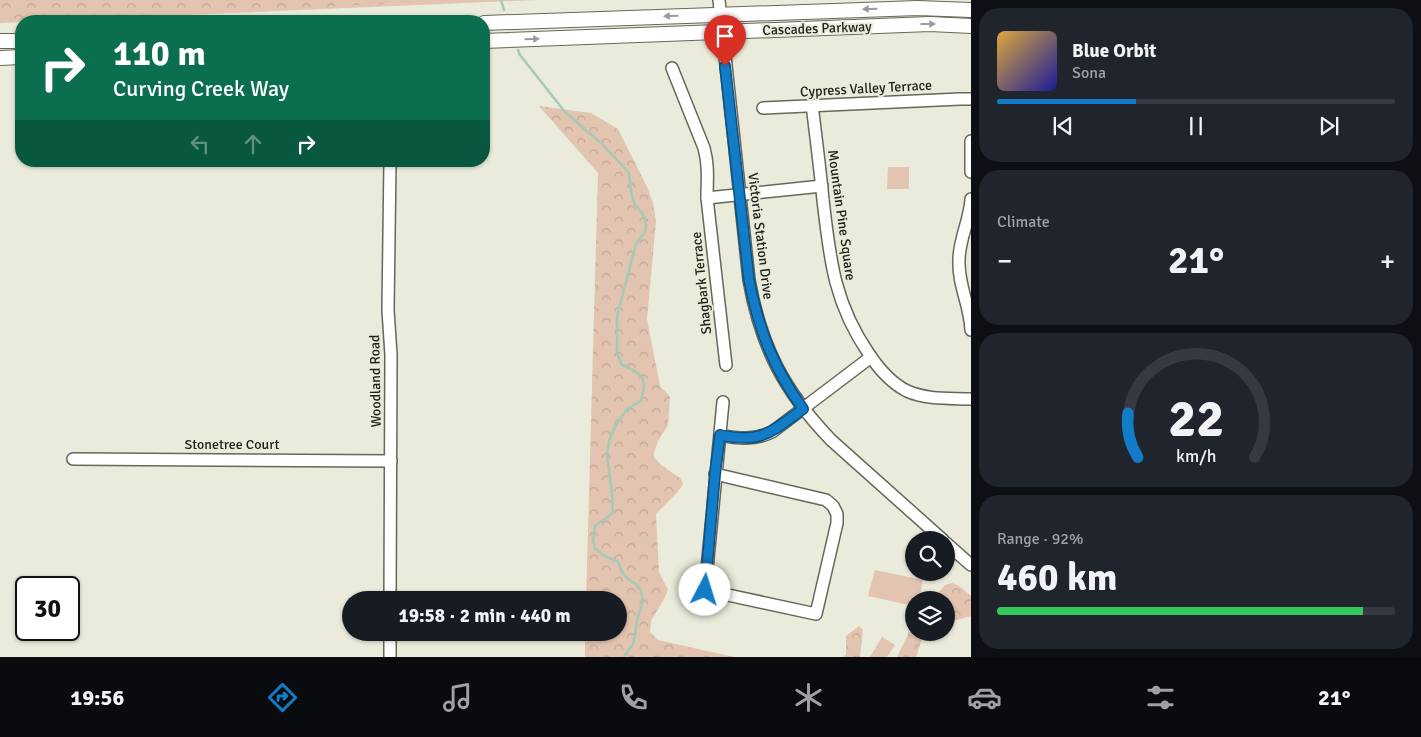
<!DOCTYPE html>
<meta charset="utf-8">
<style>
body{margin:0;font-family:Signika,sans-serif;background:#20242c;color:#f1f3f6;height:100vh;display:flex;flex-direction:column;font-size:19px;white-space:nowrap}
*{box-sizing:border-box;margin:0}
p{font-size:16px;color:#9ea1a6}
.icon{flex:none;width:28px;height:28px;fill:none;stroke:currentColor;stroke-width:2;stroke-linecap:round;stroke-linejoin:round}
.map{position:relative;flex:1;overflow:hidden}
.details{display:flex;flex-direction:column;gap:8px;padding:8px;background:#0d0f14;width:450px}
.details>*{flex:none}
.hud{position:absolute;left:15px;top:15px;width:475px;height:152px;border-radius:20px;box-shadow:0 1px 4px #0004;background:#0b6e4f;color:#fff;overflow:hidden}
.tools{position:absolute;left:905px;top:531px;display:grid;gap:10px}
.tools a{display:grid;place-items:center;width:50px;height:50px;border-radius:50%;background:#171b24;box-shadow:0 1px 4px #0004;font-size:25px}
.speed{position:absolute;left:15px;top:576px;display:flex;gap:10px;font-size:25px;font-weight:700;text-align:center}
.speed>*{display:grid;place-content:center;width:65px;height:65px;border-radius:50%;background:#171b24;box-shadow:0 1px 4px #0004;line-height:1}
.speed .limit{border:2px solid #111;border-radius:8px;background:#fff;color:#111}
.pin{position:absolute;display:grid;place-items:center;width:42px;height:42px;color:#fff;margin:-51px -21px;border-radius:50% 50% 50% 0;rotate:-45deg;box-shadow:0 0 5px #0007}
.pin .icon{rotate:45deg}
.me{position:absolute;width:55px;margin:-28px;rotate:5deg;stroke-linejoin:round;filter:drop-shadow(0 0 4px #0008)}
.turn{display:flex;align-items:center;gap:18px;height:105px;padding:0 15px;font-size:22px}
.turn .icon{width:65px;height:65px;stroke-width:2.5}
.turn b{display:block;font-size:35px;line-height:42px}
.lanes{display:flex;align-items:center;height:48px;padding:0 15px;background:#0003;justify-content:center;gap:25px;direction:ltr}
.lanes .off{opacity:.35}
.big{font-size:38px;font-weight:800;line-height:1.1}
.details .card{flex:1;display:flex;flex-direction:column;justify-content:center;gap:8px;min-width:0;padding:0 18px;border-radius:20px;background:#20242c}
.details .dial{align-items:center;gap:0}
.dial svg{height:130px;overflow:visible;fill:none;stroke:#363941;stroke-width:7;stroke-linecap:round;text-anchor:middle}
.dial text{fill:#f1f3f6;stroke:none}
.song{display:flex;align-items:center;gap:15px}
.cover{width:60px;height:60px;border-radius:8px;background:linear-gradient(135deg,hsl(40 70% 55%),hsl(240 70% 35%))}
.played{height:5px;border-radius:2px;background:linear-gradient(90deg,#137cc7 35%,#363941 35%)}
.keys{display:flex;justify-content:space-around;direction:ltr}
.heat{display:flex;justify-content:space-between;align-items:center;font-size:28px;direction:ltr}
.charge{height:8px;border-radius:4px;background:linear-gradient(90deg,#34c759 92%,#363941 0)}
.trip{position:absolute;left:342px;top:591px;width:285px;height:50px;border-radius:25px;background:#171b24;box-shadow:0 1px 4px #0004;font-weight:800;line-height:50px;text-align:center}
.tab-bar{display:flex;height:80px;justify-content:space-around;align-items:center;background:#090b0e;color:#9ea1a6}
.tab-bar .icon{width:35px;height:35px}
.tab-bar .on{color:#137cc7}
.tab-bar b{font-size:22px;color:#f1f3f6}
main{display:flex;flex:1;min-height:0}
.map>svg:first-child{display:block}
.green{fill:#e2c4b0}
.forest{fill:url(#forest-crowns)}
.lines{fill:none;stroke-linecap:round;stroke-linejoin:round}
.stream{stroke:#a4cab8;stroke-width:2.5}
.minor-casing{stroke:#676759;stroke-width:14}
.major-casing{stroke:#676759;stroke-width:16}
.minor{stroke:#fff;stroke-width:11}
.major{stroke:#fff;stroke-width:14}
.oneway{fill:#9b9b98}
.route-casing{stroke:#0c5181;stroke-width:12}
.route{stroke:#137cc7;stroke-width:9}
.labels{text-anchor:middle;stroke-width:4;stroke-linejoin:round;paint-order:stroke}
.street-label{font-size:14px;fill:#20201a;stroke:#eaebda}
</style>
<main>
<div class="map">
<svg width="971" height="657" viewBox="0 0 971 657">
<defs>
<pattern id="forest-crowns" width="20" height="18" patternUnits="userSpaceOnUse" patternTransform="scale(1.25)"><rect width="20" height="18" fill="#e2c4b0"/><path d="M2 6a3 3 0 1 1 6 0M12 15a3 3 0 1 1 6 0" fill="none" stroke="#c2a897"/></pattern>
</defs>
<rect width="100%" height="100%" fill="#eaebda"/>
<g class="green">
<path d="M0,0H536L0,23Z"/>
<path d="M888,167H909V189H887Z"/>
<path d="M875,570L923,580L919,600H914V606L868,596Z"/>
<path d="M882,637L895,645L887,657H870Z"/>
</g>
<g class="forest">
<path d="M0,0H475L0,21Z"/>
<path d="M539,106L591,113L618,129L647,187L653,203L656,221L647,319L660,386L670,397L668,425L658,441L653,456L661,465L680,478L683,484C676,496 665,504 656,514L659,572L668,590L663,601L651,621L650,632L658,640L734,657H585V633L619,632V600H586L598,173Z"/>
<path d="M952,583L959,586L971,596V616L957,620L946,617V600H932L945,585Z"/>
<path d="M859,626L863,630L860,657H844L846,654V636Z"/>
<path d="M914,626V632L924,633L916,657H897L908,634Z"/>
</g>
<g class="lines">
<g class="stream">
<path d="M501,0L504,10"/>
<path d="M518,50L520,55L565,112L602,144L629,173L631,191L634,203L644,216L646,225L645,232L636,244L617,316V354L622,365C643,374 648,377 641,401L627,409L616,425L609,441L607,454L612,493L613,513L595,526L593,541L595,548L603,555L618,562L622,572L627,578L636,584L641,591L643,601L637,620L635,635L633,644L624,657"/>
</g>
<defs>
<g id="minor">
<path d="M719,0L749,280C761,347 784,391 831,440L943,540"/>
<path d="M672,68L704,148C709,167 707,179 707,198L726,365"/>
<path d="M812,105C816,137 820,168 823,200C830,260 834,303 869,354C879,369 891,383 907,391C927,400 950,398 971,399"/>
<path d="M763,108L960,99H971"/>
<path d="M971,141V172"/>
<path d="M390,161L388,310L391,355L390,600"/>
<path d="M707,198L822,186"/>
<path d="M971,199C970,220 959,239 959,260C958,286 970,305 971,330"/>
<path d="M720,435C739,439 755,440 772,432L871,357"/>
<path d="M73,459L391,461"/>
<path d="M715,474L826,500L833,506L837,514V523L816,614L705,590L723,402"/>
<path d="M946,543L971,565"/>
<path d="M390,657V632"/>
</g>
<g id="major">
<path d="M484,23L918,8L971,10"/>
<path d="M0,41H21"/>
<path d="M484,41L930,24L971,26"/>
<path d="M0,58L21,57"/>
</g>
</defs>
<use href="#minor" class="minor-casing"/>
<use href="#major" class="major-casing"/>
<use href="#minor" class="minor"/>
<use href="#major" class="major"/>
</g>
<defs><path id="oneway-solid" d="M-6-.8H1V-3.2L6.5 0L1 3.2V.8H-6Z" transform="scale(1.25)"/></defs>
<g class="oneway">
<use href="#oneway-solid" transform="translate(870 9) rotate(178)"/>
<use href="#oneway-solid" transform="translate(671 16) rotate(178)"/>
<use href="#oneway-solid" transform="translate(928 24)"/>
<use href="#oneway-solid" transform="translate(532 39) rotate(-2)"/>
</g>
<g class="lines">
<defs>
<path id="route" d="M705,590L715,474L720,435C762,444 771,432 803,409C773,367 759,331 749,280L725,66"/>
</defs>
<use href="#route" class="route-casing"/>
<use href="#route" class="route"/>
</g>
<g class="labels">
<g class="street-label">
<text transform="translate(817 28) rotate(-2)" y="5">Cascades Parkway</text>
<text transform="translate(866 88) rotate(-3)" y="5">Cypress Valley Terrace</text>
<text transform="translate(842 215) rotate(82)" y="5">Mountain Pine Square</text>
<text transform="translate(761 236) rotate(83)" y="5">Victoria Station Drive</text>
<text transform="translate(701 283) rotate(-96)" y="5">Shagbark Terrace</text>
<text transform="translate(375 381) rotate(-91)" y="5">Woodland Road</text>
<text x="232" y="449">Stonetree Court</text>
</g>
</g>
</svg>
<div class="tools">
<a><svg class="icon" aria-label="search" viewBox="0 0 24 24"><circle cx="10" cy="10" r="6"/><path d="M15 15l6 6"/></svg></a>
<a><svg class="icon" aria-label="layers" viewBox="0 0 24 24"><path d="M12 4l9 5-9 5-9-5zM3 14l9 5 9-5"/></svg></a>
</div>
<div class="speed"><div class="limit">30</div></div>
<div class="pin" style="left:725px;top:66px;background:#d93025"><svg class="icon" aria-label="arrive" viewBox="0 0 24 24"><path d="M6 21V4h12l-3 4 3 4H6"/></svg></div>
<svg class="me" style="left:705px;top:590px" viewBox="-20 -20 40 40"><circle r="19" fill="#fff"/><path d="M0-13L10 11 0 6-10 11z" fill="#137cc7"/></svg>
<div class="trip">19:58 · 2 min · 440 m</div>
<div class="hud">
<div class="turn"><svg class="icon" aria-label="right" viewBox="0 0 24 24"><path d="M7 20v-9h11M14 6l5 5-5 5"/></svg><div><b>110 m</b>Curving Creek Way</div></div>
<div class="lanes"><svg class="icon off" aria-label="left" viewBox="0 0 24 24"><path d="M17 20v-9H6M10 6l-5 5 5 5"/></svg><svg class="icon off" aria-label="ahead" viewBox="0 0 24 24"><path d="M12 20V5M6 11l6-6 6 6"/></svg><svg class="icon" aria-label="right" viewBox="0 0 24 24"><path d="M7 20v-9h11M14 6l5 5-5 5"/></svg></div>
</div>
</div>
<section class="details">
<div class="card">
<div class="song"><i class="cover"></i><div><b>Blue Orbit</b><p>Sona</p></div></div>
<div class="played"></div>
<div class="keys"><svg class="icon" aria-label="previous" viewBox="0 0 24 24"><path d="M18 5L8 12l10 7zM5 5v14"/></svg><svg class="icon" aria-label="pause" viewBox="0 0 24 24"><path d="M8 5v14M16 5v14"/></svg><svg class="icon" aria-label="next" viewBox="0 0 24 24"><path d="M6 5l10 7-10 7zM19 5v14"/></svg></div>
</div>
<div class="card"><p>Climate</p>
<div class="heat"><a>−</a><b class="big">21°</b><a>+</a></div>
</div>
<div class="card dial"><svg viewBox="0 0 100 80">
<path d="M14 69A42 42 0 1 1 86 69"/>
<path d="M14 69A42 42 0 0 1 8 42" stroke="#137cc7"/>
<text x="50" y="56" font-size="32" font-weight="700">22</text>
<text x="50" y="72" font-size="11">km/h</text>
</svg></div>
<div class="card"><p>Range · 92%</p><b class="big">460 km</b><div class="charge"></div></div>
</section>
</main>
<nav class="tab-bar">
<b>19:56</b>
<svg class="icon on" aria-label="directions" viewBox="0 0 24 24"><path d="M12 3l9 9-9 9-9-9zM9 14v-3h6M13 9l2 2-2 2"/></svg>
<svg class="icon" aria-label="music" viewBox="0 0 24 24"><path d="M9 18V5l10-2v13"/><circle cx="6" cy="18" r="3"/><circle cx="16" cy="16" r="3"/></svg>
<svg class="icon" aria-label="phone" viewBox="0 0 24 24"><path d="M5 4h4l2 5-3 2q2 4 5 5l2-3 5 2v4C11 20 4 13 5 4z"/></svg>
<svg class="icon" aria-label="climate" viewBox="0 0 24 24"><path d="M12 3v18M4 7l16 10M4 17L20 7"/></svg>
<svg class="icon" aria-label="car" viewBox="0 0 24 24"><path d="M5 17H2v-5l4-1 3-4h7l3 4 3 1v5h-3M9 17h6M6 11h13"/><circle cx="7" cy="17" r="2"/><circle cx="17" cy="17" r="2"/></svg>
<svg class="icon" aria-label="filters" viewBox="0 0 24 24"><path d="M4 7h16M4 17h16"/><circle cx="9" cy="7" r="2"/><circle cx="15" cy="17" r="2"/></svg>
<b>21°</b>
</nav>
